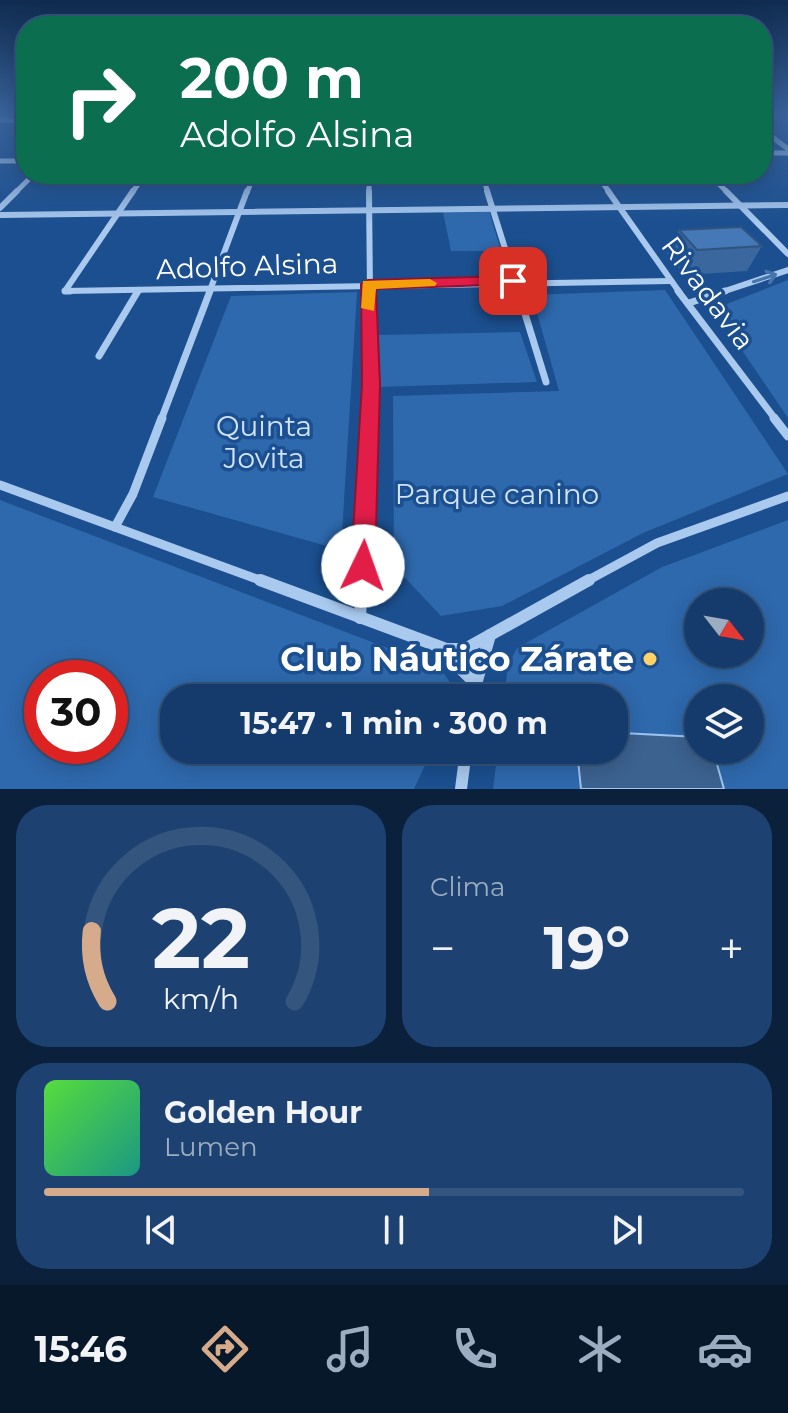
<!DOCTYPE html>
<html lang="es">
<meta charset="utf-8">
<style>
body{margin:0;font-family:Montserrat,sans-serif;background:#1d4271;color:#f1f3f6;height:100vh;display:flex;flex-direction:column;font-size:30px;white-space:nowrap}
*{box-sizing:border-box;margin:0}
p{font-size:26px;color:#9dadc1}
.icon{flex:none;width:44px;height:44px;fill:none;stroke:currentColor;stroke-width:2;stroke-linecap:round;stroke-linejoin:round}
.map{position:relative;height:789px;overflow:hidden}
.drawer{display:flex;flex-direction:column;gap:16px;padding:16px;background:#0b203b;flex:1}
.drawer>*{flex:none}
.guide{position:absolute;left:16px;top:16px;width:756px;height:168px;border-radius:32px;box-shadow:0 4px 20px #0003,0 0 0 2px #33557e;background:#0b6e4f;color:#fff;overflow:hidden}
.needle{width:52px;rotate:121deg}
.controls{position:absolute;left:684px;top:588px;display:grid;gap:16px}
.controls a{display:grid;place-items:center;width:80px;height:80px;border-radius:50%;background:#143b6b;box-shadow:0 4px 20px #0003,0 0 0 2px #33557e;font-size:40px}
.speed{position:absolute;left:24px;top:660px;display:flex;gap:16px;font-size:40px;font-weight:700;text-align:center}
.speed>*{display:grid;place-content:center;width:104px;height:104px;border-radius:50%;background:#143b6b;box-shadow:0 4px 20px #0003,0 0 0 2px #33557e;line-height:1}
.speed .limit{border:12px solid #d22;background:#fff;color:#111}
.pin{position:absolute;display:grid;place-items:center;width:68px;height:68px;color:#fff;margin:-34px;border-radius:16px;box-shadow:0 4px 12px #0006}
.me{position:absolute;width:88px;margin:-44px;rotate:3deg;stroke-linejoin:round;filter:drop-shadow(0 0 6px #0008)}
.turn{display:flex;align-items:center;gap:28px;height:168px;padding:0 32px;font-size:36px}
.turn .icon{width:104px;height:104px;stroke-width:2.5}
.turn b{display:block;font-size:56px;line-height:68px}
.big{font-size:60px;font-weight:700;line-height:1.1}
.drawer .card{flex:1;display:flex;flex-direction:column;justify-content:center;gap:12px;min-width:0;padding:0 28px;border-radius:32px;background:#1d4271}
.drawer .dial{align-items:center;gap:0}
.dial svg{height:208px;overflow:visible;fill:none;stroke:#33557e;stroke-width:7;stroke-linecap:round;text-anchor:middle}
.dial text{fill:#f1f3f6;stroke:none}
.song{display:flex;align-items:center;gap:24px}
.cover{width:96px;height:96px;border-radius:12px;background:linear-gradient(135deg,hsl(110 70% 55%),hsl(170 70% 35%))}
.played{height:8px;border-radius:4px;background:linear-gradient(90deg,#d6ab8b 55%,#33557e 55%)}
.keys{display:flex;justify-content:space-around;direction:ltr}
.heat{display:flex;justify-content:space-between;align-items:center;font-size:44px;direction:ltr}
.drawer .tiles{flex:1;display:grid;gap:16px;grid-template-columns:1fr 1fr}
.card:last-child{grid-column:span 2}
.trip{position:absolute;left:160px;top:684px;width:468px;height:80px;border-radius:32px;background:#143b6b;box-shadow:0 4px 20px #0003,0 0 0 2px #33557e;font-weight:700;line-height:80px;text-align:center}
.dock{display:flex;height:128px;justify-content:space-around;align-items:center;background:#08182b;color:#9dadc1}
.dock .icon{width:56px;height:56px}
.dock .on{color:#d6ab8b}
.dock b{font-size:36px;color:#f1f3f6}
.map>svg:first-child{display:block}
.green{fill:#2e69ad;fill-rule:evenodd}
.water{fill:#3c6290;stroke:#9cc4f0;stroke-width:2}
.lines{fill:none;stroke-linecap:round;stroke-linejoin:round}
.minor-far4{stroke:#a9c9ee;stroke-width:5}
.minor-far3{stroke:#a9c9ee;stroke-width:6}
.minor-far2{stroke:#a9c9ee;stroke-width:7}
.minor-far1{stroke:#a9c9ee;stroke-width:9}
.minor{stroke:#a9c9ee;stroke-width:12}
.wall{fill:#3a679d}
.building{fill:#4478b7;stroke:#305480;stroke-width:2}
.oneway{stroke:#4674ac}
.route{fill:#e11d48;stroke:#92132f;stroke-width:2}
.slow{fill:#f59e0b}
.poi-dot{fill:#ffd166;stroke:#1b4f8f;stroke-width:3}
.labels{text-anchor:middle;stroke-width:7;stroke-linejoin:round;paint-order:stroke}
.street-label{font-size:28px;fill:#fff;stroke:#1b4f8f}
.park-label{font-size:28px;fill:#cfe3fa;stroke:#1b4f8f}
.near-poi-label{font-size:34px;font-weight:bold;fill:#fff;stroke:#1b4f8f;text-anchor:end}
</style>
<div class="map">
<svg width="788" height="789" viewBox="0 0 788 789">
<rect width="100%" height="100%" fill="#1b4f8f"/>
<g class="green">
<path d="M489,211L501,251H451L443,212Z"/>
<path d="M788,280V418L714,309Z"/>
<path d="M665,290L788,474L643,533L502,606L441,616L394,566L393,396L559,391L532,295Z"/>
<path d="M357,292L341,550L153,497L231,296Z"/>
<path d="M520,332L537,382L379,387V335Z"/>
<path d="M0,500L440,668L458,694L456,698H174V750H432L414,789H0ZM42,678H110V746H42Z"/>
<path d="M788,520V789H493L498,750H614V698H504L508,665L517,648L662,567ZM698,602H750V654H698ZM698,698H750V750H698Z"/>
</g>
<path class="water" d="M614,717L622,733L698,737V750H713L724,789H581L577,750H614Z"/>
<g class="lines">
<g class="minor-far4">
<path d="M0,120H26"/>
<path d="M762,129L788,149"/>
<path d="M762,153H788"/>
<path d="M0,161H26"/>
<path d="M369,174V193"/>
<path d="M482,174L488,193"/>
<path d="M596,174L610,193"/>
<path d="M709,174L728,193"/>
<path d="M15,193L34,174"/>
<path d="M132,193L145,174"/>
<path d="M247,193L254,174"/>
</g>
<g class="minor-far3">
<path d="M369,191L370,293"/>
<path d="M487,191L519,293"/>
<path d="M608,191L680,293"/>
<path d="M726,191L788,254"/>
<path d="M0,208L17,191"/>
<path d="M0,215L788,205"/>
<path d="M65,291L671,281"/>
<path d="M65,291L133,191"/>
<path d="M137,293L139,290"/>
<path d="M209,293L247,191"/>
<path d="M719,293L788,270"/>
</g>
<g class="minor-far2">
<path d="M65,291H70"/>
<path d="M518,291L546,382"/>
<path d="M678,291L776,420"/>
<path d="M689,303L725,291"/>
<path d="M99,356L138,291"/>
<path d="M161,420L210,291"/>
<path d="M369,420L370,291"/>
</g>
<g class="minor-far1">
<path d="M774,418L788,436"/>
<path d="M0,485L265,582"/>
<path d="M115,527L133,494L162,418"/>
<path d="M362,582L369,418"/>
<path d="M585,582L657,543L788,496"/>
</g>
<g class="minor">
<path d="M260,580L446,649H465L589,580"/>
<path d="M360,618L362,580"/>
<path d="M442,650L474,682"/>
<path d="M472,698L490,635"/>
<path d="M461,789L466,750"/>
</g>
</g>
<path class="wall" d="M679,230L762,246L747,271L684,275L667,254Z"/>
<path class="building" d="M741,227L762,246L697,250L679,230Z"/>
<defs><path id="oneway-shaft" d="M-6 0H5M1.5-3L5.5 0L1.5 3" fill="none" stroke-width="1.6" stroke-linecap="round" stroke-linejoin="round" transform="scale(2)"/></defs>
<use class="oneway" href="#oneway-shaft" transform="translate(765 278) rotate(-18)"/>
<linearGradient id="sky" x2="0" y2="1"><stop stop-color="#0f2b4f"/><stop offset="0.51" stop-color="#39639b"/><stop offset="1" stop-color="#39639b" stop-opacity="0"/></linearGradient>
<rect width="788" height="225" fill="url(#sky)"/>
<path class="route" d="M513,276L520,281L518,284L376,289L380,384L375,566L371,574L363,578L355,574L351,566L362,384L361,284L368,280Z"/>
<path class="slow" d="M430,279L437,283L435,286L376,289L374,311L361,308L363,281Z"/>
<circle class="poi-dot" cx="650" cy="659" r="8"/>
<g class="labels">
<g class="street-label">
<text transform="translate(247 266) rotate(-2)" y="10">Adolfo Alsina</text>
<text transform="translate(708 293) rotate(53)" y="10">Rivadavia</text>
</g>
<g class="park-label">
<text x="264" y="436">Quinta<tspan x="264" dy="32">Jovita</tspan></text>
<text x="497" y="504">Parque canino</text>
</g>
<g class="near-poi-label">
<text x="634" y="671">Club Náutico Zárate</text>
</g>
</g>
</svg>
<div class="controls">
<a><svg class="needle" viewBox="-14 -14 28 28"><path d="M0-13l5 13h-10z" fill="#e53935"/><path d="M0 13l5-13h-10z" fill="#9dadc1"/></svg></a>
<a><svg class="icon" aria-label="layers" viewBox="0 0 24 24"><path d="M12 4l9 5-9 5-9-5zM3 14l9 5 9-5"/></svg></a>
</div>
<div class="speed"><div class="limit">30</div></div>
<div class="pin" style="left:513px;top:281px;background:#d93025"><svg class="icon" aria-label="arrive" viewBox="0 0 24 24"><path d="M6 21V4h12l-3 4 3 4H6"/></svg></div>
<svg class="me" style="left:363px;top:566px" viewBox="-20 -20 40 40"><circle r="19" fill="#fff"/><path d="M0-13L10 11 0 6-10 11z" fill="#e11d48"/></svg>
<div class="trip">15:47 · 1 min · 300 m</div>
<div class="guide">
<div class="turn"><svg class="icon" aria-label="right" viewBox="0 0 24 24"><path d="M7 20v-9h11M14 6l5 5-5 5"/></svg><div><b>200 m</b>Adolfo Alsina</div></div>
</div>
</div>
<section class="drawer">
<div class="tiles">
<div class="card dial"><svg viewBox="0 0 100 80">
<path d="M14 69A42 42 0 1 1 86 69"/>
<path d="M14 69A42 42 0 0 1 8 42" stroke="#d6ab8b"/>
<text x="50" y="56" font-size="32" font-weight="700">22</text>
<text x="50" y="72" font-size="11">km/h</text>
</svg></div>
<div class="card"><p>Clima</p>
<div class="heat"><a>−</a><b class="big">19°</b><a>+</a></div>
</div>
<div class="card">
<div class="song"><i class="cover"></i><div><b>Golden Hour</b><p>Lumen</p></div></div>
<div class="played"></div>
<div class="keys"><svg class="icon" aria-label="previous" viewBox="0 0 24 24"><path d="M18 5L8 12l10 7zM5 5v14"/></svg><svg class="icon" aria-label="pause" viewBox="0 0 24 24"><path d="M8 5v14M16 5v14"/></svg><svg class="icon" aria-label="next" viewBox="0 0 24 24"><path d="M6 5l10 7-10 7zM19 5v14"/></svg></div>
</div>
</div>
</section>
<nav class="dock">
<b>15:46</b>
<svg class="icon on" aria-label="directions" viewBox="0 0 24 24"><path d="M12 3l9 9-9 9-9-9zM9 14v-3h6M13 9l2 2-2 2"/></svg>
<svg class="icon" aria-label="music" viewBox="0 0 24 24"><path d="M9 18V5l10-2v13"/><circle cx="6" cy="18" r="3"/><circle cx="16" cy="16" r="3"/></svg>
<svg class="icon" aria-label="phone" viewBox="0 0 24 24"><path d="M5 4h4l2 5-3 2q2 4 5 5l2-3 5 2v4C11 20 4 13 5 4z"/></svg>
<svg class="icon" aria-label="climate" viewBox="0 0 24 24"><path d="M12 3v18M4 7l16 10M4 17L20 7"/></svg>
<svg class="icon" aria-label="car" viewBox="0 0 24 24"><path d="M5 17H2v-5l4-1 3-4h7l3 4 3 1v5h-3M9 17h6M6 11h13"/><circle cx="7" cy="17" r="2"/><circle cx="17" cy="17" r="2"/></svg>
</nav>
